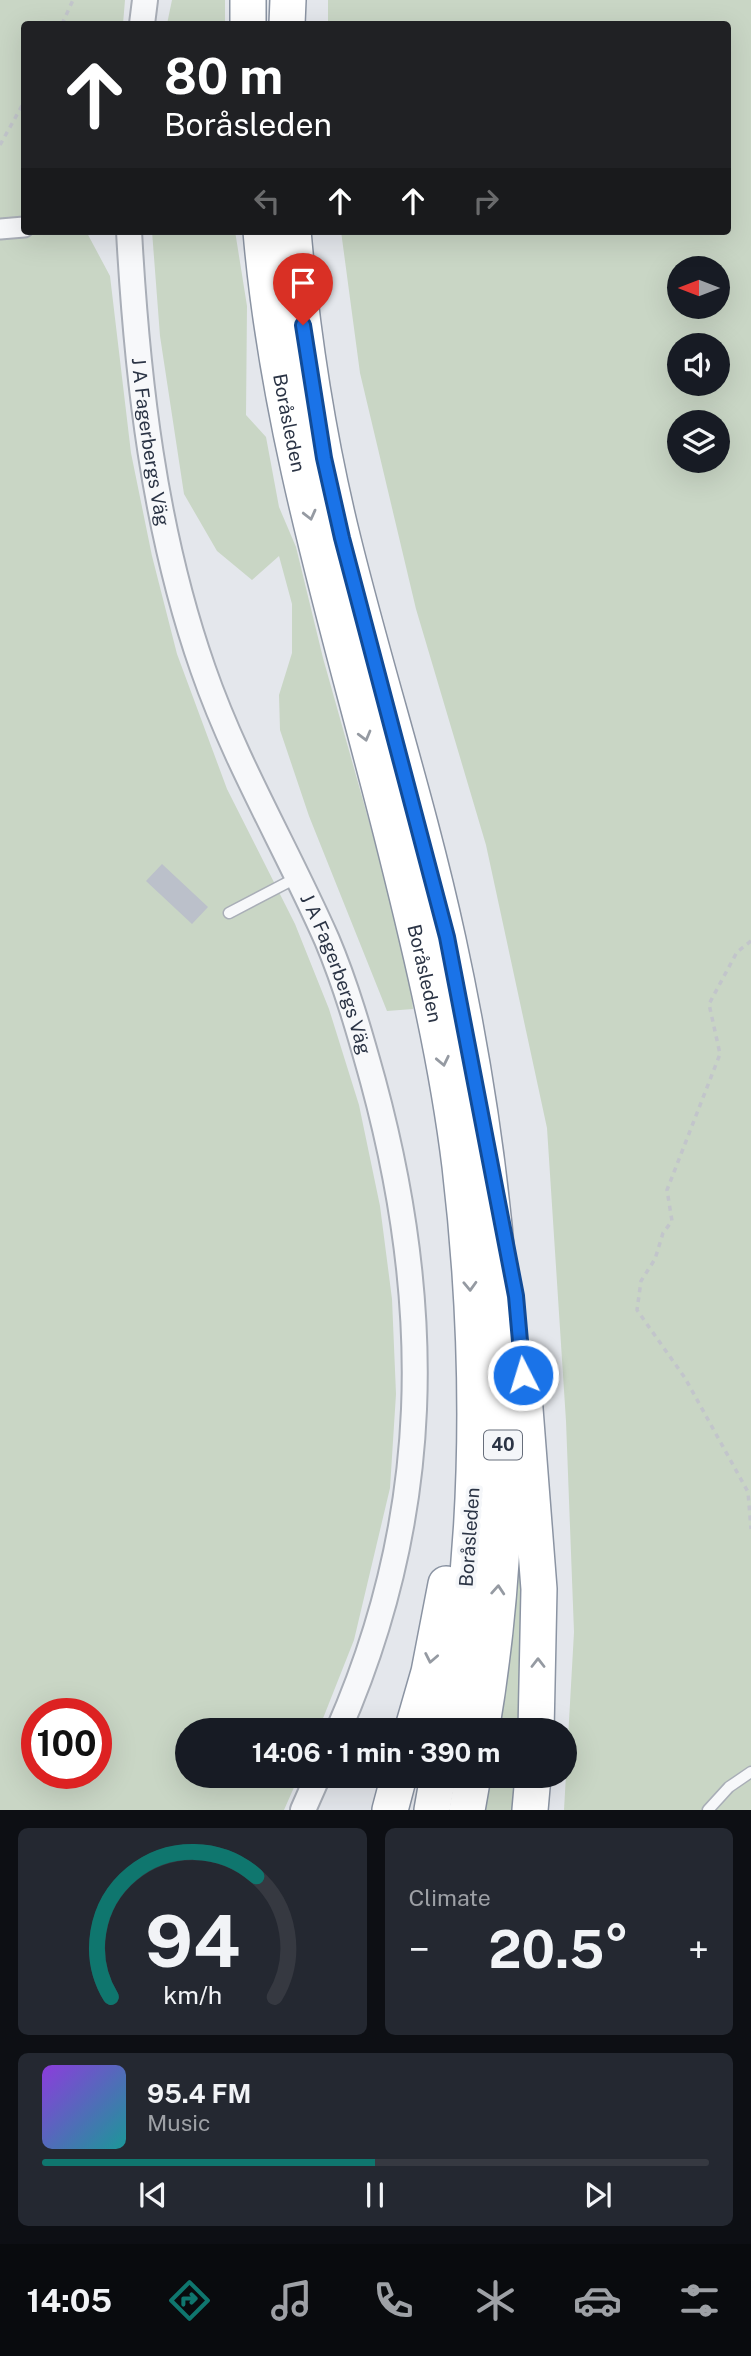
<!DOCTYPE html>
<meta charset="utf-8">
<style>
body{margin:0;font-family:"Public Sans",sans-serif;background:#242831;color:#f1f3f6;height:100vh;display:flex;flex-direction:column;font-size:26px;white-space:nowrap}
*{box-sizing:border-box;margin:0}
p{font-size:23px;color:#9ea1a6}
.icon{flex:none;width:38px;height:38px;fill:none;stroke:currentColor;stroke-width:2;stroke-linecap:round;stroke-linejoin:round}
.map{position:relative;height:1810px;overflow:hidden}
.sheet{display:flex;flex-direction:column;gap:18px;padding:18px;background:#0d0f14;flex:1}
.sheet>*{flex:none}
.banner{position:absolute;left:21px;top:21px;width:710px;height:214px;border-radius:7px;box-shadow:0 7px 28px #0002;background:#202124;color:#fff;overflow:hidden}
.needle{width:46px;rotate:270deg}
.tools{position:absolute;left:667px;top:256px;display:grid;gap:14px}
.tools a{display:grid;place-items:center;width:63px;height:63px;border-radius:50%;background:#171b24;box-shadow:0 7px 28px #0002;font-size:35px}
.speed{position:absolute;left:21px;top:1698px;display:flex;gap:14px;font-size:35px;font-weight:700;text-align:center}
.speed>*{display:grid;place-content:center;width:91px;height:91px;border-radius:50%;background:#171b24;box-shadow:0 7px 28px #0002;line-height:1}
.speed .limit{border:10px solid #d22;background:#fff;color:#111}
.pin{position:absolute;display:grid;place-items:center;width:60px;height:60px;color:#fff;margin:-72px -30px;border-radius:50% 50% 50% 0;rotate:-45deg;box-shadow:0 0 7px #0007}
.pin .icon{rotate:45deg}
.me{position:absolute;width:77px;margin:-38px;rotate:355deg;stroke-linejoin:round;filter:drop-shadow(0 0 5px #0008)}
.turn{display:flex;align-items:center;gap:24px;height:147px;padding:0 28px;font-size:32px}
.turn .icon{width:91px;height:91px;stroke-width:2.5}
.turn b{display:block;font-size:49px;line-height:60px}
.lanes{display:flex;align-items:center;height:66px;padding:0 28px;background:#0003;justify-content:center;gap:35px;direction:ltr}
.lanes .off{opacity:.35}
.big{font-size:52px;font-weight:700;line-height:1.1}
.sheet .card{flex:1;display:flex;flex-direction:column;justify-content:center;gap:10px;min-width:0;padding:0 24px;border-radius:10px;background:#242831}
.sheet .dial{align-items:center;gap:0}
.dial svg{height:182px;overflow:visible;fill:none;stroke:#363941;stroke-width:7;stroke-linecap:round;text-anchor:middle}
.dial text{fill:#f1f3f6;stroke:none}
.song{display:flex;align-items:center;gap:21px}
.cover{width:84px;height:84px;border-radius:10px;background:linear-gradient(135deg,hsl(270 70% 55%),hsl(180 70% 35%))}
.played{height:7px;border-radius:4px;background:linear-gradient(90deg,#0f766e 50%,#363941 50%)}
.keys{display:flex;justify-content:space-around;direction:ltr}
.heat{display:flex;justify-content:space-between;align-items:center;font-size:38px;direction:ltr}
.sheet .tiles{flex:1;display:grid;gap:18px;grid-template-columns:1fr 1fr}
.card:last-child{grid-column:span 2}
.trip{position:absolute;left:175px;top:1718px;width:402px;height:70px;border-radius:35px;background:#171b24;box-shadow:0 7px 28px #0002;font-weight:700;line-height:70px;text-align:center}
.tabs{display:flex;height:112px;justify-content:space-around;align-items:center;background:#090b0e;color:#9ea1a6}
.tabs .icon{width:49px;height:49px}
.tabs .active{color:#0f766e}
.tabs b{font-size:32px;color:#f1f3f6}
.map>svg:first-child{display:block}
.green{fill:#c9d6c5;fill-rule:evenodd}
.building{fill:#bbc0ca}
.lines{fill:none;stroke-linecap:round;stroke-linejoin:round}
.service-casing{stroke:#a9aeb7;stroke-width:13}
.minor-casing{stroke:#a9aeb7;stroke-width:23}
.tertiary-casing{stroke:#a9aeb7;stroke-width:28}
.motorway-casing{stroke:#8b94a3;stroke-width:38}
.path{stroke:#c2c5cb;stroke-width:3.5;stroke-dasharray:5 5;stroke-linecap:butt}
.service{stroke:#f7f8fa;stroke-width:10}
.minor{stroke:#f7f8fa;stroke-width:19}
.tertiary{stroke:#f7f8fa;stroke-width:24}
.motorway{stroke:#fff;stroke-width:35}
.oneway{stroke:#959aa2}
.route-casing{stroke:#114b97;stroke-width:18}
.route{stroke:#1a73e8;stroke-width:12}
.labels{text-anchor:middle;stroke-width:7;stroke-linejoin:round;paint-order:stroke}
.shield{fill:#f4f6f9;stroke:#676e7b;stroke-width:2}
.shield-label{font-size:18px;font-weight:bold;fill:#2b3445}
.street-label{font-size:19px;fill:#2b3445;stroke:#f4f6f9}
</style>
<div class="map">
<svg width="751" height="1810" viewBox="0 0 751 1810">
<rect width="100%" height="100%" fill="#e4e7ec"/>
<g class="green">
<path d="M0,0H125L123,24H24V231H86L110,276L131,453L152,556L177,654L227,789L295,924L329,1009L359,1105L380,1206L392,1299L396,1394L390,1488L354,1640L318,1731H187V1776H299L284,1810H0ZM37,1713H96V1773H37Z"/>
<path d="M172,0H225V24H167Z"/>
<path d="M328,0H751V1810H564L574,1632L566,1421L547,1128L486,845L416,609L360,373L341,231H728V24H328ZM679,268H718V306H679ZM679,345H718V383H679ZM679,422H718V460H679Z"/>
<path d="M152,231H235L247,306L246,415L266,437L279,507L296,547L323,658L377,850L410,980L413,1009L387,1011L309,816L280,730L279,695L292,653V604L279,556L252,580L217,551L184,494L160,336Z"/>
<path d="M521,1496L523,1669L518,1731H496Z"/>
<path d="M489,1776H514L512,1810H484Z"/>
</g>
<path class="building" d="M162,864L208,907L192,924L146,881Z"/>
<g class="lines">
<defs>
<g id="service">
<path d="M229,913L296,878"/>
<path d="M708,1810L729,1787L751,1772"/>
</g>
<path id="minor" d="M0,229L24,227"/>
<g id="tertiary">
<path d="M142,24L145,0"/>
<path id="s1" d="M129,231C137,378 154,529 203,669C236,764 287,849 327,940C346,985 360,1034 373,1081C434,1306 433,1515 338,1731"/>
<path d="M303,1810L318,1776"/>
</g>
<g id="motorway">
<path d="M248,24V0"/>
<path d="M287,24L288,0"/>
<path id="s2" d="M261,231C279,443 345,646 396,851C422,955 447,1060 460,1166C482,1353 481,1545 447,1731"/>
<path d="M293,231C302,335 318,439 343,540C376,674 419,806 448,940C504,1198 526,1469 481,1731"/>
<path d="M523,1383L539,1589L536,1731"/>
<path d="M412,1731L429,1672L446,1584"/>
<path d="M390,1810L399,1776"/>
<path d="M432,1810L438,1776"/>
<path d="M467,1810L473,1776"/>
<path d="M530,1810L533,1776"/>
</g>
</defs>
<use href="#service" class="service-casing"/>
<use href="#minor" class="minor-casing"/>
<use href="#tertiary" class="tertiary-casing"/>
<use href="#motorway" class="motorway-casing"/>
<g class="path">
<path d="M62,24L73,0"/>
<path d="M0,145L24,102"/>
<path d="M751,941L737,952L709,1004L720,1054L667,1190L672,1221L663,1233L655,1259L641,1281L637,1310L685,1378L748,1492L751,1529"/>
</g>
<use href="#service" class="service"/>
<use href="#minor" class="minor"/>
<use href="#tertiary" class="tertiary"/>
<use href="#motorway" class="motorway"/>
</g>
<defs><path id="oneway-chevron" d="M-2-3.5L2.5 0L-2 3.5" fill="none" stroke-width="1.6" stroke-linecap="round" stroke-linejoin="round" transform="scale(1.75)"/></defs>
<g class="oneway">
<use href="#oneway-chevron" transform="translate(310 515) rotate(76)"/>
<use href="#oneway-chevron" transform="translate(365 736) rotate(75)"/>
<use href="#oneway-chevron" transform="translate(443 1061) rotate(78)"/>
<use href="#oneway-chevron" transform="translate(470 1286) rotate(88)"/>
<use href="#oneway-chevron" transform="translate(498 1590) rotate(-86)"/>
<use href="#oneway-chevron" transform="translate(431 1658) rotate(101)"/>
<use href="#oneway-chevron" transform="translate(538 1663) rotate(-90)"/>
</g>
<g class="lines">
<defs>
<path id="route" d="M303,325L324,458L342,538L447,937L516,1296L523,1375"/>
</defs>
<use href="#route" class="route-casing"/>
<use href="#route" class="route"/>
</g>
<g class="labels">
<rect class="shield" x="484" y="1430.5" width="38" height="29" rx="5"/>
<g class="shield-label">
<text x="503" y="1451">40</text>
</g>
<g class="street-label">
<text dy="7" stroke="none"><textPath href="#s2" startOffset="194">Boråsleden</textPath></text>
<text dy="7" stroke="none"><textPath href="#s1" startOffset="212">J A Fagerbergs Väg</textPath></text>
<text dy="7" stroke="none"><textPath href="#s2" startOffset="761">Boråsleden</textPath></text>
<text dy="7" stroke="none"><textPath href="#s1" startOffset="779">J A Fagerbergs Väg</textPath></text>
<text transform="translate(469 1537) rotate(-86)" y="7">Boråsleden</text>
</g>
</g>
</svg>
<div class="tools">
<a><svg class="needle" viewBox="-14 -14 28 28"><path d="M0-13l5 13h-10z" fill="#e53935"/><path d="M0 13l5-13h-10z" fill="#9ea1a6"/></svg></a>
<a><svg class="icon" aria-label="sound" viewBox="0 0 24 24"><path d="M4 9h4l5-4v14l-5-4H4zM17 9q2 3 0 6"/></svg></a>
<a><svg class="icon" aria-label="layers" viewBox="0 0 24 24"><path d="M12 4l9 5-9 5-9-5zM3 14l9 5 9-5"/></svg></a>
</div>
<div class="speed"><div class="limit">100</div></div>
<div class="pin" style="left:303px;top:325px;background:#d93025"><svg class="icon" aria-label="arrive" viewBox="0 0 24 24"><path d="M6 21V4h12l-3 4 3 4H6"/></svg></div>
<svg class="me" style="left:523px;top:1375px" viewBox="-20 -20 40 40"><circle r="17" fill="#1a73e8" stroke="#fff" stroke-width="3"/><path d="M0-11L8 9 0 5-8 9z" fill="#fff"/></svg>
<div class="trip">14:06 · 1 min · 390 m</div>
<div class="banner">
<div class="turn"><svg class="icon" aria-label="ahead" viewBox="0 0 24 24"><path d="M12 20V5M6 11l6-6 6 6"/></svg><div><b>80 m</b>Boråsleden</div></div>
<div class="lanes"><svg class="icon off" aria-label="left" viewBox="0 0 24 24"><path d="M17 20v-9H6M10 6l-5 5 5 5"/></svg><svg class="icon" aria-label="ahead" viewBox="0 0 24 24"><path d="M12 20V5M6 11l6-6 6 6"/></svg><svg class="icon" aria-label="ahead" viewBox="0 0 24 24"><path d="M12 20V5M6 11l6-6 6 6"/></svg><svg class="icon off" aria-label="right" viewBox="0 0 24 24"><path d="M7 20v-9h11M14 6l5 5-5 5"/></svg></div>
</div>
</div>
<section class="sheet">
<div class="tiles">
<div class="card dial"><svg viewBox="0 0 100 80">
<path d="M14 69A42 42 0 1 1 86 69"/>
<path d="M14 69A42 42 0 0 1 78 16" stroke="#0f766e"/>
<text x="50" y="56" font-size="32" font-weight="700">94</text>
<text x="50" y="72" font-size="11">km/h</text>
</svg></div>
<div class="card"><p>Climate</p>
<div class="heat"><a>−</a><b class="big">20.5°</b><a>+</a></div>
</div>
<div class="card">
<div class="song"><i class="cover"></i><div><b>95.4 FM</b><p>Music</p></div></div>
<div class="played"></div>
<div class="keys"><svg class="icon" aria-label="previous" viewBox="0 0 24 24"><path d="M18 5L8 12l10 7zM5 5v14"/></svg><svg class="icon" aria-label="pause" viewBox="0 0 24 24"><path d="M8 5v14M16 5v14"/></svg><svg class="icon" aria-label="next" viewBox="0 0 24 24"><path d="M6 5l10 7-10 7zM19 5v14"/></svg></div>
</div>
</div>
</section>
<nav class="tabs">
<b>14:05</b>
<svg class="icon active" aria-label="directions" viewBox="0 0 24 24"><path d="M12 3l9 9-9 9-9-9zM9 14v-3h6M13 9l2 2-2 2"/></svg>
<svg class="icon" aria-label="music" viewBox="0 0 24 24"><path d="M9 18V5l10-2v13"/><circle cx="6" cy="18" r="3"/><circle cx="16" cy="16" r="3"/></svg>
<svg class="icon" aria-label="phone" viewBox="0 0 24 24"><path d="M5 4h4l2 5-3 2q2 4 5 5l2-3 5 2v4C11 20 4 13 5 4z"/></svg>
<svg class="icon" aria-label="climate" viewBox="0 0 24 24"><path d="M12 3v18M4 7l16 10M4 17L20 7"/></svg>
<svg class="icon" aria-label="car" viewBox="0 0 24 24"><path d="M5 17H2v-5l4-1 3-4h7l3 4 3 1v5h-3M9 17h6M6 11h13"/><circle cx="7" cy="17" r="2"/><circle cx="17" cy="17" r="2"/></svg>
<svg class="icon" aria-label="filters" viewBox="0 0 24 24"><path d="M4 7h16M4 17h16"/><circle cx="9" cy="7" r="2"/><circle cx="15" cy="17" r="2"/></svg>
</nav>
